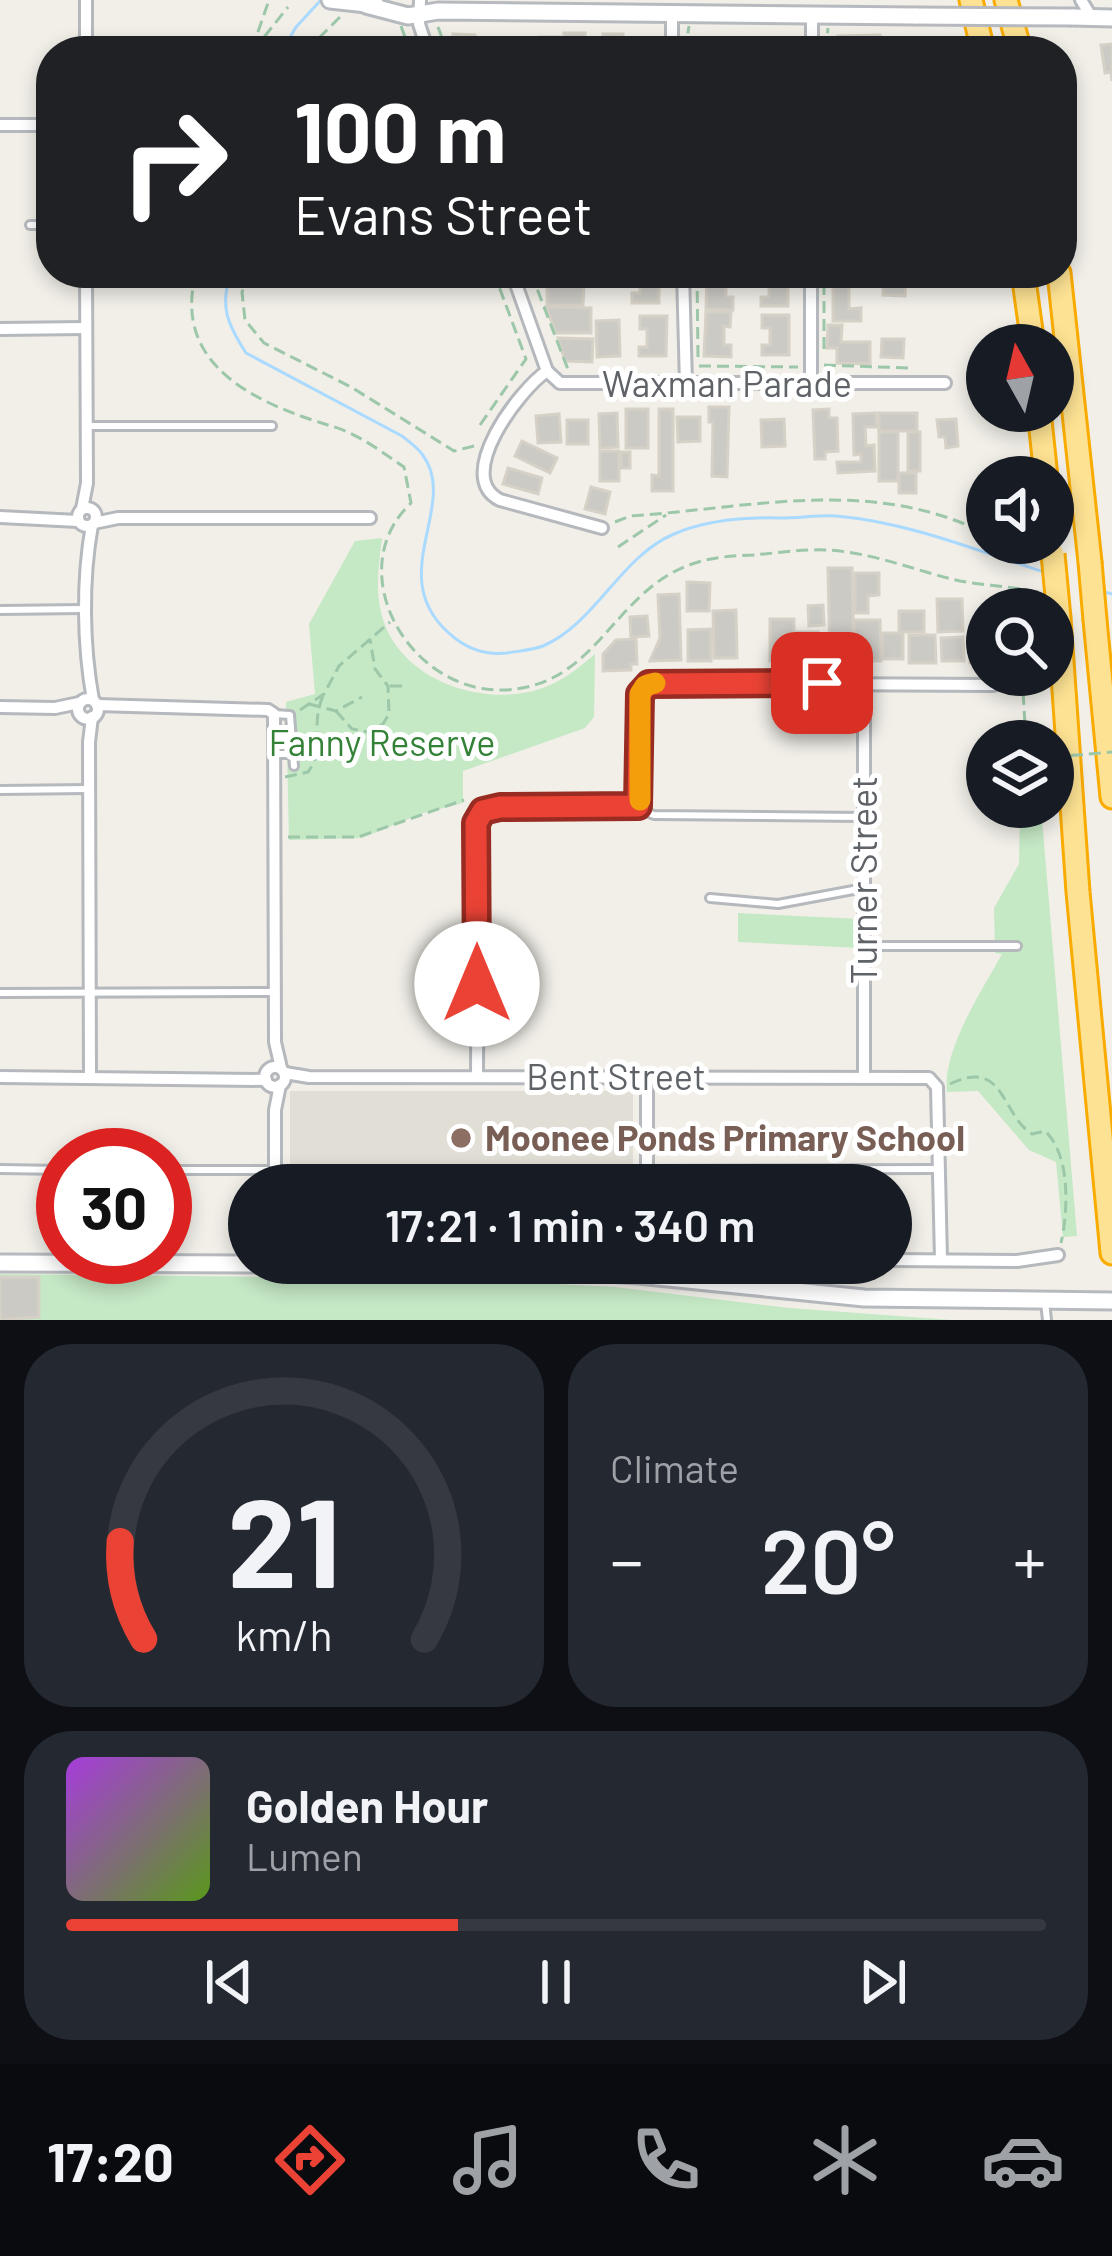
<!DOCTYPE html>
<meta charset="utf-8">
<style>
body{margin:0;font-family:Barlow,sans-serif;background:#242831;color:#f1f3f6;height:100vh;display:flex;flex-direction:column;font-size:45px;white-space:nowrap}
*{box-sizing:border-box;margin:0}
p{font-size:39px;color:#9ea1a6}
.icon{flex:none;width:66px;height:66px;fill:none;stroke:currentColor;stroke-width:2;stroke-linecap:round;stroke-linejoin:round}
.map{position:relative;height:1320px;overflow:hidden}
.sheet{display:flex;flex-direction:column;gap:24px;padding:24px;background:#0d0f14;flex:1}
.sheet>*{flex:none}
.top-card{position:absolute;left:36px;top:36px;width:1041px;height:252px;border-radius:48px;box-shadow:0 6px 18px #0003;background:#202124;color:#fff;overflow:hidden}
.needle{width:78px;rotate:352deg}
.fabs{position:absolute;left:966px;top:324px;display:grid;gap:24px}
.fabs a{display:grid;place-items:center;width:108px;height:108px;border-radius:50%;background:#171b24;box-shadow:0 6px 18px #0003;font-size:60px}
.speed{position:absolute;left:36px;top:1128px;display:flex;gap:24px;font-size:60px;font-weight:700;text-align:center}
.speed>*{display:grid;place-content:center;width:156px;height:156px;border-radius:50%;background:#171b24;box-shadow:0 6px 18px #0003;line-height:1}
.speed .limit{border:18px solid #d22;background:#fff;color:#111}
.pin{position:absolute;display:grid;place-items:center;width:102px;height:102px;color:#fff;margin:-51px;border-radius:24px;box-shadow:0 6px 18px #0006}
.me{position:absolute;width:132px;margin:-66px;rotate:0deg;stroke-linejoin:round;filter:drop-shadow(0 0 9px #0008)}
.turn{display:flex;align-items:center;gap:42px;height:252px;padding:0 60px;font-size:54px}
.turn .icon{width:156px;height:156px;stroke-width:2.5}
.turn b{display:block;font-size:84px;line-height:102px}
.big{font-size:90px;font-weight:600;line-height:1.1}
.sheet .widget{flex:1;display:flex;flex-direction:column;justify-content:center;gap:18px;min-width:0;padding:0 42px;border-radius:48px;background:#242831}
.sheet .dial{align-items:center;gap:0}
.dial svg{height:312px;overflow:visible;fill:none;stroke:#363941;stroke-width:7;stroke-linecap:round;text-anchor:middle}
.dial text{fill:#f1f3f6;stroke:none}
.song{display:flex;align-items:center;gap:36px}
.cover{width:144px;height:144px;border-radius:18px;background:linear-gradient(135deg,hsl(280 70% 55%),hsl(90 70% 35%))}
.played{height:12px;border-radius:6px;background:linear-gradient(90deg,#ea4335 40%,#363941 40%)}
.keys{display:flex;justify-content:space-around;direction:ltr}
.heat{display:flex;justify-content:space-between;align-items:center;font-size:66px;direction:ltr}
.sheet .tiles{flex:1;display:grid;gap:24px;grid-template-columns:1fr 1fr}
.widget:last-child{grid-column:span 2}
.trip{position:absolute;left:228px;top:1164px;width:684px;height:120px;border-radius:60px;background:#171b24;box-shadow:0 6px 18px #0003;font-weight:600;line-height:120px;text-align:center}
.tabs{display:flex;height:192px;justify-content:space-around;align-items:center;background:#090b0e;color:#9ea1a6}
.tabs .icon{width:84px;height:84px}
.tabs .on{color:#ea4335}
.tabs b{font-size:54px;color:#f1f3f6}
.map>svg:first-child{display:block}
.education{fill:#e1ded6}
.green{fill:#c5e8c5}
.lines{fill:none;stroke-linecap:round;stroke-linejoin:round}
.stream{stroke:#aadaff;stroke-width:3}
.building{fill:#cccac5;stroke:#d6d1c6;stroke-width:3}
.lane-casing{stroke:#b5b8bc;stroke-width:12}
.street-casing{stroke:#b5b8bc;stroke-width:16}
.secondary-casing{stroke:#b6babf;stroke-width:21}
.highway-casing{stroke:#f9ab00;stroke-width:27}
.path{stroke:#9cc7a9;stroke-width:3;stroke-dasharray:12 6;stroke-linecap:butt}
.lane{stroke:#fff;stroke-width:6}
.street{stroke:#fff;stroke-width:10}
.secondary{stroke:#fff;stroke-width:15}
.highway{stroke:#fde293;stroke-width:21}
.secondary-bridge-casing{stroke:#b6babf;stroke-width:21;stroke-linecap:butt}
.highway-bridge-casing{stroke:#f9ab00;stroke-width:27;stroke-linecap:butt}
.path-bridge{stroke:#9cc7a9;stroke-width:3;stroke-dasharray:12 6;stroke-linecap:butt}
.secondary-bridge{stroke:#fff;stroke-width:15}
.highway-bridge{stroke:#fde293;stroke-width:21}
.route-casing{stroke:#982c22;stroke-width:30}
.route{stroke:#ea4335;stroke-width:21}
.slow{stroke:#f59e0b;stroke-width:21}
.education-dot{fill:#8d6e63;stroke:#fff;stroke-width:4.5}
.labels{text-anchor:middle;stroke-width:10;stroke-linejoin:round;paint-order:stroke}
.street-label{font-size:36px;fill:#5f6368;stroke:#fff}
.park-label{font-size:36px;fill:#348238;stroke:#fff}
.education-label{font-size:36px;font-weight:bold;fill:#785e54;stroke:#fff;text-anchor:start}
</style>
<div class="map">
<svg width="1112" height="1320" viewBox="0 0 1112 1320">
<rect width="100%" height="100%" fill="#f1efe8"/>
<rect class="education" x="290" y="1091" width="343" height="94"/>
<g class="green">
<path d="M382,538C379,563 375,587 381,612C396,679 481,708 540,689C562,682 578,668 595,654L594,717L585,728L463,771V803L423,813L362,838L289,840L286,702L315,694L309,624L355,541Z"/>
<path d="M1020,807H1041L1077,1236L1063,1237L1056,1162L1029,1150L978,1091L947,1092C942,1050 982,991 1002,954L995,953L994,908L1019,864Z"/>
<path d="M738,913L860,919L859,948L738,942Z"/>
<path d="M0,1274L457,1279L615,1287L790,1308L951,1320H1046H0Z"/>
</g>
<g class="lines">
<g class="stream">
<path d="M282,51L296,27L321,0"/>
<path d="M231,273C219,306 228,325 246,353L402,436C408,441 417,447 422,454C462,506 378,580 456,639C472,651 489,655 507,653C518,651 533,650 543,646C596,623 621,556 674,534C707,520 746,517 781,518C799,518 818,515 836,516C908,522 978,551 1047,573"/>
<path d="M1101,591L1112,594"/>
</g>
</g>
<g class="building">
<path d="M564,33H585V51H563Z"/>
<path d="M453,34L475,35V51H453Z"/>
<rect x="603" y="34" width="20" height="17"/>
<path d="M880,35V51H839L838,36Z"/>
<rect x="539" y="37" width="22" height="14"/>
<rect x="482" y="38" width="20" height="13"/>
<path d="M735,39V51H695V41Z"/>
<path d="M763,39L764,51H745V40Z"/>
<path d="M652,40V51H626V41Z"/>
<path d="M784,40V51H766L765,41Z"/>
<rect x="506" y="41" width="24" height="10"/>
<path d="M1112,44V81L1111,72L1105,73L1101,45Z"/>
<path d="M537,273H573V281L537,280Z"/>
<path d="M633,273H659V303H632V293H640V276Z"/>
<path d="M707,273H733L732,279H726V297H733V310L706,309Z"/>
<path d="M762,273H788V306H761V297H769V280L762,279Z"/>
<path d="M883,275H906L905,296L883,295Z"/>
<path d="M547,285H584L583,305H547Z"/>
<path d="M833,287H849V309L861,308V321H833Z"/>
<path d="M546,307L591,308V333H556Z"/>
<path d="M706,312H731L730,327L724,326V345H731V357L704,356Z"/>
<path d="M762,315H789V355H762V345H770V328H762Z"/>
<path d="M640,316H667L666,356H639V347H647V329H640Z"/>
<path d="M619,320L620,356L597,357L596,321Z"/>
<path d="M828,325H842L841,342H870V364L837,363V348H827Z"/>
<path d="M558,338L593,339L592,362L565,361Z"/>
<path d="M882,339H904L903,358L881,357Z"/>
<path d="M709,407H729L727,477L712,476L713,422H709Z"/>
<rect x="626" y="409" width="22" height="39"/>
<path d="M659,409H673V491H652V475L659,476Z"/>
<path d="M829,409V418H837L838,451L825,452V459H815L813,410Z"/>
<path d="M617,413L618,447L600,448L599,414Z"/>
<path d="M876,413L877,427H865L866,446L874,445L875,471L838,473L837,462H861V454L854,455L853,414Z"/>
<rect x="879" y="413" width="38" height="18"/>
<path d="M559,414L561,442L538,443L536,416Z"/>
<path d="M677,417H700V441L678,442Z"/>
<path d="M784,419L785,446L762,447L761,420Z"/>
<path d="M956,419L958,446L946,448L945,437H939L937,420Z"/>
<rect x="567" y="420" width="21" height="24"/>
<rect x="879" y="432" width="19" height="49"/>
<rect x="908" y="432" width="12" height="39"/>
<path d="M522,441L557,458L550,473L515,456Z"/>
<rect x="600" y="451" width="19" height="30"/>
<rect x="621" y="452" width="9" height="16"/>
<path d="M508,468L542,478L538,494L503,484Z"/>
<rect x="899" y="473" width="17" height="20"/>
<path d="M591,487L610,492L605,514L585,509Z"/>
<path d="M828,568H852L854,661L830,662Z"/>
<path d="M855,573H879V595L868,596V613H855Z"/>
<path d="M687,582L710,583L709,611H687Z"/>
<path d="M679,594L681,660L650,661L660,638L658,595Z"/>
<path d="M937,599H962L963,631L938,632Z"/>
<path d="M823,605L824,625L809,626L808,606Z"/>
<path d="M736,610L737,658H714L713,611Z"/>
<rect x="899" y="611" width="25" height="21"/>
<path d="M647,616L649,636L631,637L630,617Z"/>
<rect x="770" y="619" width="24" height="42"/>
<path d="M854,620H880L881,661H854Z"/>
<rect x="970" y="627" width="17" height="36"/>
<path d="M711,629V661H688V630Z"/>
<path d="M796,632H818L819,660H797Z"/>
<path d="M882,633H903V659H883Z"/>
<path d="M909,635H935L936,663H909Z"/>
<path d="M963,637L964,661H942L941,638Z"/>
<path d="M636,639L637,664H631V670L603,671V654L616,640Z"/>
<path d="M0,1277H39V1317L0,1320Z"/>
</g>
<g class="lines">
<defs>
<g id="lane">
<path d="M30,225H51"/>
<path d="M90,426H272"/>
<path d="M0,610L84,609"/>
<path d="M274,714L290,715L293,754H275"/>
<path d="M293,754L294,766"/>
<path d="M0,790L89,789"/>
<path d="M638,809L654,815L863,817"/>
<path d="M710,898L778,904L864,888"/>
<path d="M865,946H1017"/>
<path d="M0,993L275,992"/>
<path d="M0,1169L63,1170"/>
<path d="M165,1170H275"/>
<path d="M649,1170L936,1169"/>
<path d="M1045,1302L1047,1320"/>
</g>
<g id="street">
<path d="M86,0V51"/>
<path d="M420,0L419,24L428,51"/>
<path d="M1081,0L1092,18"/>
<path d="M672,51V14"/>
<path d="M812,51V15"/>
<path d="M0,125H51"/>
<path d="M512,273L547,371L560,383H945"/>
<path d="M683,273L686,384"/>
<path d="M0,329L86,328"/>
<path d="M547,371C519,390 453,477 500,500L602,528"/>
<path d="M811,383V273"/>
<circle cx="87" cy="517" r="9"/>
<path d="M82,509L87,483L86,273"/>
<path d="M0,517L78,521"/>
<path d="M94,523L118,518H370"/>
<path d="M92,525C82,580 83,645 93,700"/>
<path d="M864,684V1076"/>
<circle cx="88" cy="709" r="10"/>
<path d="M97,705L268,710L274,714L275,1042L281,1068"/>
<path d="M0,707L55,708L79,703"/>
<circle cx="275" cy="1077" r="10"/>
<path d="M285,1073L309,1077L929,1078L937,1087L941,1260"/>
<path d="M0,1077L266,1080"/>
<path d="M90,1077L89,742L92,717"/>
<path d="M477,1077L478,817L483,811L499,807L638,806L640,694L645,686L653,683L993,685L1006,682L1009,675"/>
<path d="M647,1077V1185"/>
<path d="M275,1185V1110L280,1085"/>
<path d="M891,1260L1017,1261L1058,1255"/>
<path d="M642,1266L654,1263"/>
</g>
<g id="secondary">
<path d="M330,0L376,5"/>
<path d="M366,5L408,16L438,11L916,16"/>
<path d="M1072,17L1112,18"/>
<path d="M0,1263L484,1265L638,1275L864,1298L1112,1301"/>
</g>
<g id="highway">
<path d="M971,0L983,51"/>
<path d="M1006,0L1020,51"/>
<path d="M1023,273L1033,345"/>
<path d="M1059,273L1090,562"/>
<path d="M1039,411L1046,477"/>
<path d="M1059,618L1078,892L1112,1253"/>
<path d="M1095,620L1112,797"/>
</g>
</defs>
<use href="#lane" class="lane-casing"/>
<use href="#street" class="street-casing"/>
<use href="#secondary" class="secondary-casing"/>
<use href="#highway" class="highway-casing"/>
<g class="path">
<path d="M401,26L410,51"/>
<path d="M438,27L447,51"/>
<path d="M252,49L269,0"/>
<path d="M253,51L288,7"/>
<path d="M306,51L343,14"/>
<path d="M685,51L689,26"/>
<path d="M826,51L828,28"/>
<path d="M196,273C171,367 259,404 331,426C357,433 382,452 404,467L411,503C340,570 408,693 504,690C586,687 607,614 665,577C693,559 721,556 753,555C777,553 802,549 826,550C872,552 916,571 960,581C987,586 1017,586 1042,594"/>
<path d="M250,273L242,292L245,320L264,343L351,387L454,451L478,445"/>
<path d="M531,273L569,372"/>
<path d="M697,273L698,359"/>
<path d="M824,349V273"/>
<path d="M824,365L908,368"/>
<path d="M699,366L798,367"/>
<path d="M480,425L526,359L494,273"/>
<path d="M615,522L630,516C752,508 871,476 987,534"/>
<path d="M1005,543L1036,557"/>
<path d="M618,547L666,515"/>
<path d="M1007,592L1011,609"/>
<path d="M1022,675L1026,741"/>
<path d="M390,686H402"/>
<path d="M309,704L336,711L362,697"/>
<path d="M300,710L324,694L339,666L390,622"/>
<path d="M336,711L352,729L368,732L383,724L389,714L388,686L375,669L370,639"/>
<path d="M285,777L308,772C325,749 310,725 323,696"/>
<path d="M288,837H358L464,800"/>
<path d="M950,1084C1005,1057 1001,1115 1032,1134L1045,1131C1071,1155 1068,1212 1061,1243"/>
</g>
<use href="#lane" class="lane"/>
<use href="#street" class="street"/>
<use href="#secondary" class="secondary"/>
<use href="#highway" class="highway"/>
<defs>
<path id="secondary-bridge" d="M916,16L1072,17"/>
<g id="highway-bridge">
<path d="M1053,554L1059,618"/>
<path d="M1090,562L1095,620"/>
</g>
</defs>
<use href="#secondary-bridge" class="secondary-bridge-casing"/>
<use href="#highway-bridge" class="highway-bridge-casing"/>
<path class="path-bridge" d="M1053,757L1112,752"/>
<use href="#secondary-bridge" class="secondary-bridge"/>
<use href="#highway-bridge" class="highway-bridge"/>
</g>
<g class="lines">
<defs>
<path id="route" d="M477,984L476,823L483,811L500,807L638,806L640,694L649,684L822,683"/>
</defs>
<use href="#route" class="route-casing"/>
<use href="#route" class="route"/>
<path class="slow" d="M640,800V694L645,686L655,683"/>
</g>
<circle class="education-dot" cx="461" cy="1138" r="12"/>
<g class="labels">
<g class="street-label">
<text x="727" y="397">Waxman Parade</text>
<text transform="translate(864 880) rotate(-90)" y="13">Turner Street</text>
<text x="616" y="1090">Bent Street</text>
</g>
<g class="park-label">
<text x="382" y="756">Fanny Reserve</text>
</g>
<g class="education-label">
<text x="485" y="1151">Moonee Ponds Primary School</text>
</g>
</g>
</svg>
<div class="fabs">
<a><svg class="needle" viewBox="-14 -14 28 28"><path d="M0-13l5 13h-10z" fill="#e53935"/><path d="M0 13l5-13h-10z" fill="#9ea1a6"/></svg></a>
<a><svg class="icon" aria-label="sound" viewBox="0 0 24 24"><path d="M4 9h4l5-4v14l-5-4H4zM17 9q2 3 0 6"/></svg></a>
<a><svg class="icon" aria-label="search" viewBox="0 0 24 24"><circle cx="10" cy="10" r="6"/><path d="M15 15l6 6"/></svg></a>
<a><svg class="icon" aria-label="layers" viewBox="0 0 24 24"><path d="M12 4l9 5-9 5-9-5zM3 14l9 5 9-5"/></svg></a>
</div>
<div class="speed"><div class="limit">30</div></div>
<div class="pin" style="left:822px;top:683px;background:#d93025"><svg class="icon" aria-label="arrive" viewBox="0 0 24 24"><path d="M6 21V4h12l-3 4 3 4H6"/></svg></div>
<svg class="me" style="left:477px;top:984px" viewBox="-20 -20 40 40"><circle r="19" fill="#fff"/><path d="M0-13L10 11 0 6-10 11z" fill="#ea4335"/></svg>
<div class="trip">17:21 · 1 min · 340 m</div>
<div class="top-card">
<div class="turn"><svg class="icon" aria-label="right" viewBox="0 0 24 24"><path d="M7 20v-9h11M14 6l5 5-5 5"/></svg><div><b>100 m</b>Evans Street</div></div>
</div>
</div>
<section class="sheet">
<div class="tiles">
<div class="widget dial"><svg viewBox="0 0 100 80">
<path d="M14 69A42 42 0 1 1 86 69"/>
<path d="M14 69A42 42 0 0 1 8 44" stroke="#ea4335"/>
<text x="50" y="56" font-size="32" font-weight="700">21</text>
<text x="50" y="72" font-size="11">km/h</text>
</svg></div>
<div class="widget"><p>Climate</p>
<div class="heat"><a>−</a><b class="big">20°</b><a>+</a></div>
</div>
<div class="widget">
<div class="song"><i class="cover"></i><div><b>Golden Hour</b><p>Lumen</p></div></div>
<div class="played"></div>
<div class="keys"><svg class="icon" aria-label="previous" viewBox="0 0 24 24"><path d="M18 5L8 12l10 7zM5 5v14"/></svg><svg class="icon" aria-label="pause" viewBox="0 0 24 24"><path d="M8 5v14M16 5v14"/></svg><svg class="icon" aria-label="next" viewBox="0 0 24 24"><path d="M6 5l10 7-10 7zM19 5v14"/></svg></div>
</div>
</div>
</section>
<nav class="tabs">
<b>17:20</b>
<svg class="icon on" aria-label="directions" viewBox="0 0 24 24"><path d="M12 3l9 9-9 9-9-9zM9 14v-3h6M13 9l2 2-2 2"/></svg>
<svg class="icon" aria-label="music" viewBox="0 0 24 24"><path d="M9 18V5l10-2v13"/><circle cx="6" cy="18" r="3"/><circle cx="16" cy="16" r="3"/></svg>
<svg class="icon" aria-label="phone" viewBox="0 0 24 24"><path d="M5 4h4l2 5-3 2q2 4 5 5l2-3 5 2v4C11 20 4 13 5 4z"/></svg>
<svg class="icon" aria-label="climate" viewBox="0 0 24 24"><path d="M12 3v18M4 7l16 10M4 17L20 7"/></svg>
<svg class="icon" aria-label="car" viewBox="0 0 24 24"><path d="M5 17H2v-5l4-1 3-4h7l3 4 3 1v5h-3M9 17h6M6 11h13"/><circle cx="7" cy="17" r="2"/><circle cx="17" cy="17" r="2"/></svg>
</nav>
